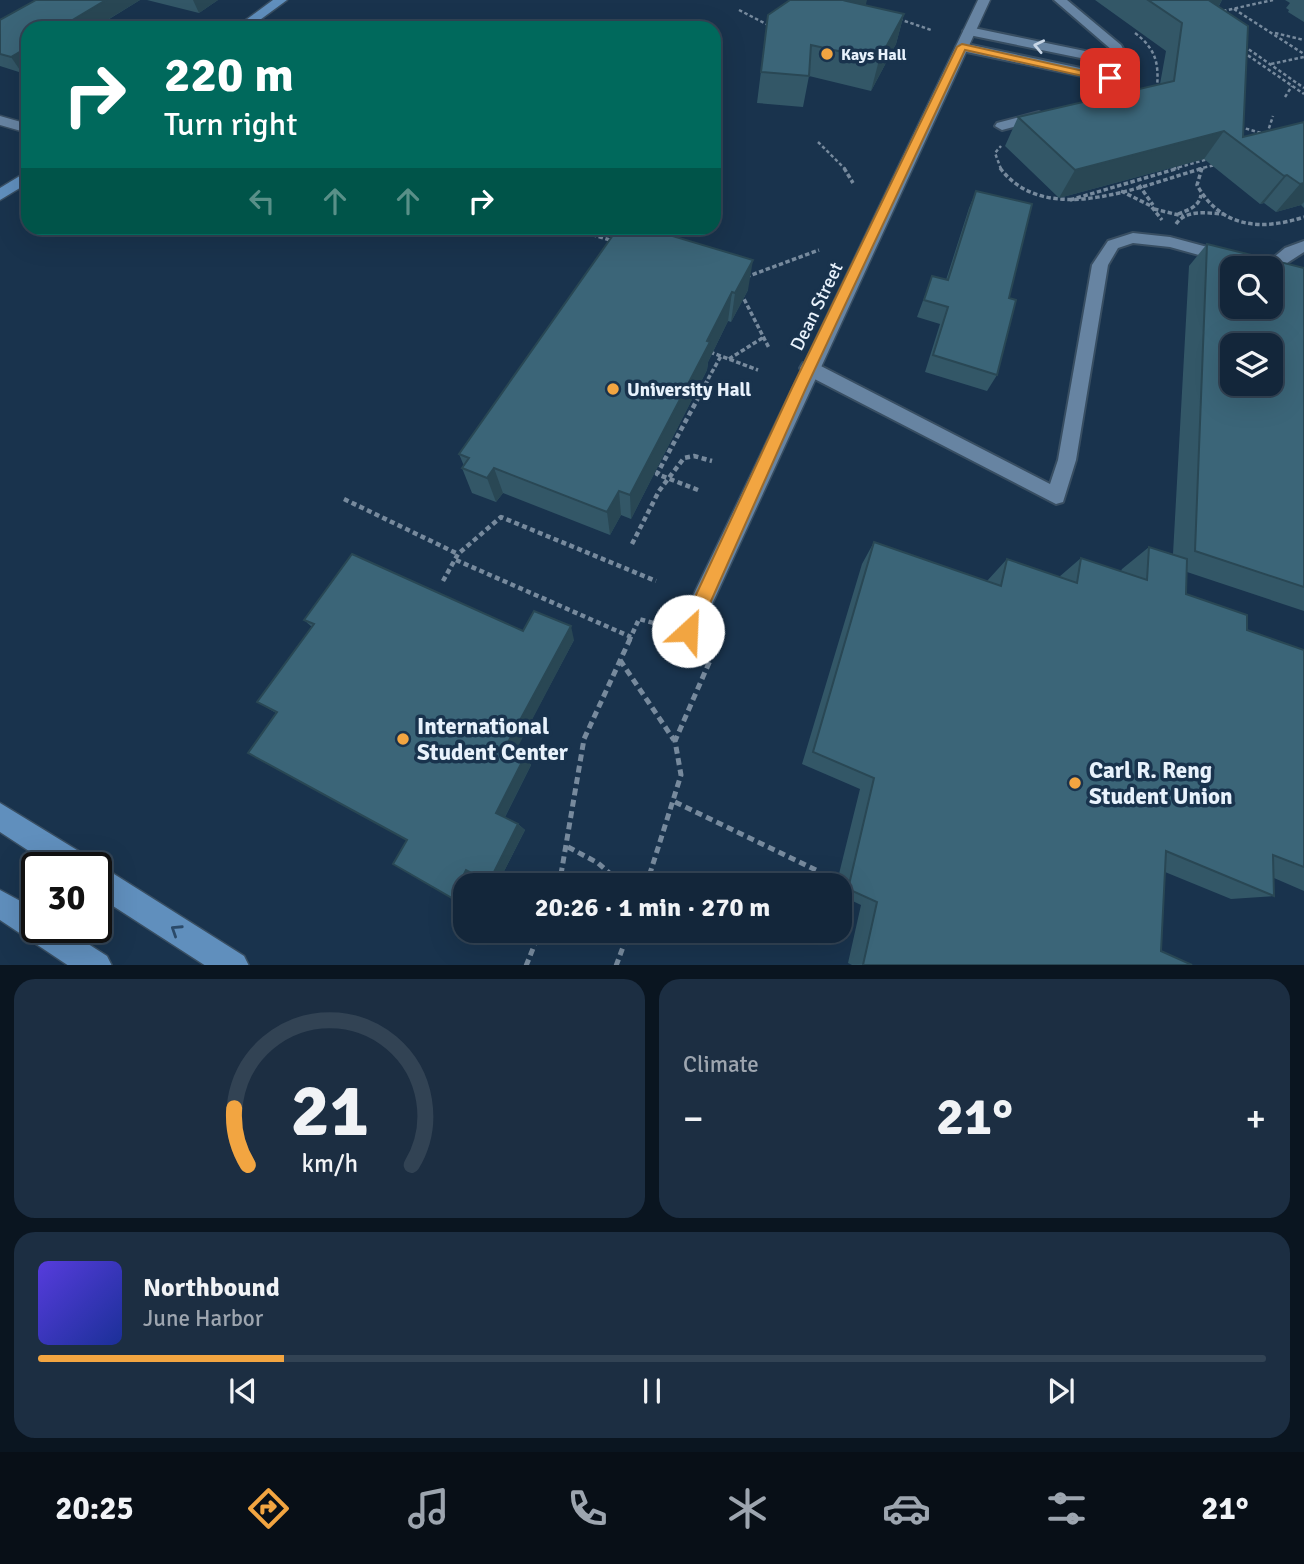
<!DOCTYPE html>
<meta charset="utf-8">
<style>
body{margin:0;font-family:Signika,sans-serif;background:#1c2e42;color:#f1f3f6;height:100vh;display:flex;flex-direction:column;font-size:26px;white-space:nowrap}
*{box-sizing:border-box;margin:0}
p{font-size:23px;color:#9da5af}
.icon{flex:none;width:38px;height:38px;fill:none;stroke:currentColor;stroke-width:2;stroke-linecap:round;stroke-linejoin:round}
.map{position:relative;height:965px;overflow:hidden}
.panel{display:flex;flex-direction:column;gap:14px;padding:14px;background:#0a1520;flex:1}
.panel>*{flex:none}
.top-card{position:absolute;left:21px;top:21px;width:700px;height:214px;border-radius:21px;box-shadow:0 7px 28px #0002,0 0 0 2px #324354;background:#00695c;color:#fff;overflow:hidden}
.controls{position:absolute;left:1220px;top:256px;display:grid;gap:14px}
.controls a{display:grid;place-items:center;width:63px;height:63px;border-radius:14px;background:#13263a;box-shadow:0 7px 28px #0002,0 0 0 2px #324354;font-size:35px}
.speed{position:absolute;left:21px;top:852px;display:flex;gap:14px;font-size:35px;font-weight:700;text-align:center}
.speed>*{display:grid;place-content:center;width:91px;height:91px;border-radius:50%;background:#13263a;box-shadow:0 7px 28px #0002,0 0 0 2px #324354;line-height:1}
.speed .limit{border:4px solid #111;border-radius:10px;background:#fff;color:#111}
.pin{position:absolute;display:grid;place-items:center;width:60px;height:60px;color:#fff;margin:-30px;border-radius:14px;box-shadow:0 4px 10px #0006}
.me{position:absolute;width:77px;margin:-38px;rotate:25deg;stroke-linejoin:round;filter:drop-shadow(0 0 5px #0008)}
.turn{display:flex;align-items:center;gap:24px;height:147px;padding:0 28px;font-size:32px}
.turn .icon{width:91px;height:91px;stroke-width:2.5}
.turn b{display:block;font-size:49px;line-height:60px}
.lanes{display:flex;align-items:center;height:66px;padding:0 28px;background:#0003;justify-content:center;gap:35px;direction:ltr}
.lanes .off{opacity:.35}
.big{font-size:52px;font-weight:700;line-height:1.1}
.panel .card{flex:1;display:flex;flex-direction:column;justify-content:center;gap:10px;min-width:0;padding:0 24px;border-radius:21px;background:#1c2e42}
.panel .dial{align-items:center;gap:0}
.dial svg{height:182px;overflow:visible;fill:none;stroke:#324354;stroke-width:7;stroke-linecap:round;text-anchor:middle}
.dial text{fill:#f1f3f6;stroke:none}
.song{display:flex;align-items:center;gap:21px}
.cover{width:84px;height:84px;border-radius:10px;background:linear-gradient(135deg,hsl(250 70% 55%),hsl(230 70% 35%))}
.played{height:7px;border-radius:4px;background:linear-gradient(90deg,#f2a541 20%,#324354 20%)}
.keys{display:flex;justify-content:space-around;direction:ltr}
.heat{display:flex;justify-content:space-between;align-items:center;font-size:38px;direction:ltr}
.panel .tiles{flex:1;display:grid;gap:14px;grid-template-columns:1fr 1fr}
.card:last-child{grid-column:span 2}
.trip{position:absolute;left:453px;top:873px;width:399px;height:70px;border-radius:21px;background:#13263a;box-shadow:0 7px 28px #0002,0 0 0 2px #324354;font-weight:700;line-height:70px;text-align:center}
.dock{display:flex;height:112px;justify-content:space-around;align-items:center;background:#080f17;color:#9da5af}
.dock .icon{width:49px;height:49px}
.dock .on{color:#f2a541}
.dock b{font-size:32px;color:#f1f3f6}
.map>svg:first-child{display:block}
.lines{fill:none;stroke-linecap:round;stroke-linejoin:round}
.lane-casing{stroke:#384e62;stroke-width:4}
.street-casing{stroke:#384e62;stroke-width:3}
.secondary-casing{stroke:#384e62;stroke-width:3}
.path-far3{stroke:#778a9d;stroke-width:2.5;stroke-dasharray:3.5 2.5;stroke-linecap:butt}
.path-far2{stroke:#778a9d;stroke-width:3.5;stroke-dasharray:4.5 2.5;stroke-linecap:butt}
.path-far1{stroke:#778a9d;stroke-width:4.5;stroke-dasharray:5 3.5;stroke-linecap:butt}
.path{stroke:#778a9d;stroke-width:5;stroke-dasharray:7 4.5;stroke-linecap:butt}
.lane{fill:#6784a2;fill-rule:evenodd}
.street{fill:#6784a2;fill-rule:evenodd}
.secondary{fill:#608fbd;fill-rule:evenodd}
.wall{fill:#335767}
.shaded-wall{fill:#294754}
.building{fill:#3b6578;stroke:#294754;stroke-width:2;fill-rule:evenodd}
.oneway{stroke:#c8d6e6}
.oneway2{stroke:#2b4a69}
.route{fill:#f2a541;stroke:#9d6b2a;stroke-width:2}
.poi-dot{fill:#f2a541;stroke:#19334d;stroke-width:2.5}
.labels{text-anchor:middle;stroke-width:7;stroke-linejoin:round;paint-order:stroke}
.far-poi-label{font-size:16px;font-weight:bold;fill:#e8f2fc;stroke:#19334d;text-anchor:start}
.street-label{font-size:19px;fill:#e8f2fc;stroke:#19334d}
.poi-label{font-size:19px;font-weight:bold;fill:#e8f2fc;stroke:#19334d;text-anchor:start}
.near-poi-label{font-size:23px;font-weight:bold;fill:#e8f2fc;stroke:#19334d;text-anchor:start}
</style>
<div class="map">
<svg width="1304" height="966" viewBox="0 0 1304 966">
<rect width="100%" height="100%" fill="#19334d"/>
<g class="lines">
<defs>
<g id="lane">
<path d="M1054,0H1067L1121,45L1133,67L1122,100L1095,106L1089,102L1111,94L1116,80L1110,82L962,51L956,47L962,43L1109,74L1117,72L1105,63L969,35L963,31L969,27L1109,56L1117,60L1112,50Z"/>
<path d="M1039,112L1046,116L1044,119L1002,130L995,126L997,123Z"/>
<path d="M1133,233L1170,237L1267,263L1285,248L1304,241V252L1270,274V268H1246L1170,247L1133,243L1118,248L1108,265L1076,460L1063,502L1056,504L803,373L800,368L803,363H815L1050,484L1058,460L1092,265L1108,241Z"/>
</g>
<g id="street">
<path d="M978,0H990L696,639L688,642L680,639L676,631L680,623Z"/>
<path d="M0,116L28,124V133L0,125Z"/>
</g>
<g id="secondary">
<path d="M273,0H287L249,28H235Z"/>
<path d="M28,171V183L0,200V188Z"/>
<path d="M0,803L90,858L93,866L106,869L244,956L249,966H206L96,895V868H55L0,832Z"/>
<path d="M0,890L37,910V928H63L107,956L112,966H69L0,920Z"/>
</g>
</defs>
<use href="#lane" class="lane-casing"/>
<use href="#street" class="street-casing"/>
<use href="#secondary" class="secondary-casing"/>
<g class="path-far3">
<path d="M1234,9L1304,54"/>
<path d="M739,10L772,27"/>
<path d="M1223,11L1273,0"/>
<path d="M899,19L931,30"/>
<path d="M1135,33C1156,49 1159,63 1157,88"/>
<path d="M1275,33L1304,40"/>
<path d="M1244,46L1304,88"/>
<path d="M1243,52L1304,94"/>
<path d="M1271,64L1304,57"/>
<path d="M1285,97L1292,86"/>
<path d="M1240,127L1265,134"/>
<path d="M1267,134L1273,116"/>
<path d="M818,142L845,169"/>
<path d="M1001,169L995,153L1001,146"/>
<path d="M1173,169L1208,159"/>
<path d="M1198,169L1215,165"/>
</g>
<g class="path-far2">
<path d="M844,168L853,183"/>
<path d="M1000,168C1047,230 1144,184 1204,168"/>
<path d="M1202,168L1197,185C1221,228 1261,231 1304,217"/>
<path d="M1139,185L1153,205"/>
<path d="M1121,191L1151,206L1162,220"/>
<path d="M1070,200L1179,168"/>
<path d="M1154,209L1183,216"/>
<path d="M1178,214C1188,210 1199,207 1201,195"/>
<path d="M1176,224C1186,209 1207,213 1223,214"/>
<path d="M572,228L613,241"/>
<path d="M746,277L819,250"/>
<path d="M741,293L769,348"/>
<path d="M710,352L758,370"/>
<path d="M729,359L764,337"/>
<path d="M708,379L721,356"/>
</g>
<g class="path-far1">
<path d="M698,490L657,474L709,378"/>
<path d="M344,499L458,554"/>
<path d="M632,544L659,491L684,458L694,456L712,461"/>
<path d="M456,560L631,637"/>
<path d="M443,581L458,554L501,517L656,581"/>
<path d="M629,641L639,619L661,625"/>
</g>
<g class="path">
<path d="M620,660L674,740"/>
<path d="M675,802L818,871"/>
<path d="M568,847L598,863L624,886"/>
<path d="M559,886L584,739L630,639"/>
<path d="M646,886L681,775L675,741L712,656L704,648"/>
<path d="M526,966L540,931"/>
<path d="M616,966L629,931"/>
</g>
<use href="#lane" class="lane"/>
<use href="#street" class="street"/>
<use href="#secondary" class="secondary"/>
</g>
<g class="wall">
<path d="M36,0H140L22,73L0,66V20Z"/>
<path d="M147,0H218L199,13Z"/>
<path d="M1095,0H1222L1219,6L1243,137L1304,122V208L1301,205L1276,212L1264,203L1260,204L1204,159L1059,198L1005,146L1018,117L1160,84L1166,51Z"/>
<path d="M1285,0H1304V22L1288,12L1289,10L1286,8L1290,3Z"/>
<path d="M865,5L904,14L896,44L871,91L809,76L803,107L757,103L768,15Z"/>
<path d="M976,191L1009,298L997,375L987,391L925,372L940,324L917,317L932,276L946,280L969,208Z"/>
<path d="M665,234L748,290L731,322L728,321L708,362L707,370L631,519L621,515L610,535L503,493L496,502L472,493L462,468L464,466L459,454Z"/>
<path d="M1207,244L1304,268V611L1187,572L1186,594L1247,630L1304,650V891L1274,878V896L1231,899L1165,872L1161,951L1192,965H852L848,963L861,905L840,895V886H836L860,789L802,764L862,564L874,542L987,581L1007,559L1059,577L1081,558L1121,571L1122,569L1149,547L1173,554L1189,266Z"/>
<path d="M304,620L523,631L574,640L515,751L525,756L531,765L505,817L518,824L525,830L497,885L489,882L475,875L466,886V894L463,900L407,840L276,713L257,702L312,627Z"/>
</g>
<g class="shaded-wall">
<path d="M106,0H140L94,28H59Z"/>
<path d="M193,0H218L199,13Z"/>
<path d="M848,0H867L863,16L846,1Z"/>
<path d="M1214,0H1222L1207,26L1210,1Z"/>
<path d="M904,14L896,44L871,91L879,60Z"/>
<path d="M28,47V69L22,73L11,57Z"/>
<path d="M1224,131L1204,159L1059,198L1075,170Z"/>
<path d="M1287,175L1264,203L1260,204L1284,176Z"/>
<path d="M1304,183V202L1301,205L1276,212L1300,184Z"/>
<path d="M662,228H665L664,253L659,232Z"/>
<path d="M753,260L748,290L731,322L735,293Z"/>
<path d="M732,292L728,321L708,362L707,370L631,519L630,495Z"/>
<path d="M494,468L503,493L496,502L487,478Z"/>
<path d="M619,491L621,515L610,535L607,512Z"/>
<path d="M571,626L574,640L513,756L506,746Z"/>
<path d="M525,756L531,765L504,819L496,813Z"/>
<path d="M518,824L525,830L497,885L489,882Z"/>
<path d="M466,870L476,873L470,886H466V894L463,900L452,898Z"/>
</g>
<g class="building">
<path d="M36,0H106L59,28H28V47L11,57L0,54V20Z"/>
<path d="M790,0H848L846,1L904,14L879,60L811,45L809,76L761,72L768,15Z"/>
<path d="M1148,0H1214L1210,1L1248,26L1243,137L1304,122V183L1300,184L1287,175L1284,176L1224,131L1075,170L1018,117L1174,81L1182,23Z"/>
<path d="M976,191L1032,204L1009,298L1016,300L997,375L933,355L948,307L924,300L932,276L948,280Z"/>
<path d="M618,228H662L659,232L753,260L735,293L732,292L707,341L710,342L630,495L619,491L607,512L494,468L487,478L462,468L469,458L459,454Z"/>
<path d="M1207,244L1304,268V587L1195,551ZM1232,268H1270V306H1232ZM1232,345H1270V383H1232Z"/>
<path d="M874,542L1001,586L1007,559L1077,583L1081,558L1147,580L1149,547L1187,559L1186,594L1247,615V630L1304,650V867L1273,855L1274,896L1166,851L1161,951L1192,965H863L877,902L848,889L874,778L813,752Z"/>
<path d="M352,554L523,631L534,611L571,626L506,746L525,756L496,813L518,824L489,882L466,870L452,898L393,864L407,840L248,753L277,712L257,702L314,624L304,620Z"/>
</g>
<defs><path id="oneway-chevron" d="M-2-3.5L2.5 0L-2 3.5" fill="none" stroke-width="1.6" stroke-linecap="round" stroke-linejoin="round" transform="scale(1.75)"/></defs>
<use class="oneway" href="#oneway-chevron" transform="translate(1039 46) rotate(-168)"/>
<use class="oneway2" href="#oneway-chevron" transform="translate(176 930) rotate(-147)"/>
<path class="route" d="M962,44L1115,78L1110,82L965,50L806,388L695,637L688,640L682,637L679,631L682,625L792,388L957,47Z"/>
<g class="poi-dot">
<circle cx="827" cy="54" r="7"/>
<circle cx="613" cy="389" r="7"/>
<circle cx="403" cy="739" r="7"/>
<circle cx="1075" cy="783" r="7"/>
</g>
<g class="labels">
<g class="far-poi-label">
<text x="841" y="60">Kays Hall</text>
</g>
<g class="street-label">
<text transform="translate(816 306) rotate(-64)" y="7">Dean Street</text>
</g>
<g class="poi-label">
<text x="627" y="396">University Hall</text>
</g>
<g class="near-poi-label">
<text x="417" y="734">International<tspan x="417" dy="26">Student Center</tspan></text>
<text x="1089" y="778">Carl R. Reng<tspan x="1089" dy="26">Student Union</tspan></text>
</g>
</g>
</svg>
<div class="controls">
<a><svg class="icon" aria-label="search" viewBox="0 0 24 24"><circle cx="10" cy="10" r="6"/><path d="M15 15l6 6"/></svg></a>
<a><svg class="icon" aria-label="layers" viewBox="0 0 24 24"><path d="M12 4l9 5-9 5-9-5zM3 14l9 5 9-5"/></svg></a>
</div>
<div class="speed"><div class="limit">30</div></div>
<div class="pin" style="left:1110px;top:78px;background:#d93025"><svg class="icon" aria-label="arrive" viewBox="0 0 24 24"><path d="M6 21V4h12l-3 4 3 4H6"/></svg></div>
<svg class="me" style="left:688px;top:631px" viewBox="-20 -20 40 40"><circle r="19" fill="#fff"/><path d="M0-13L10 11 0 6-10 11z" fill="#f2a541"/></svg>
<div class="trip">20:26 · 1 min · 270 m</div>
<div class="top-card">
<div class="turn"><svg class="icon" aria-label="right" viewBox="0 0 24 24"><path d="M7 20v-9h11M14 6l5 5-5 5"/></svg><div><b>220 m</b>Turn right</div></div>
<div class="lanes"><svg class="icon off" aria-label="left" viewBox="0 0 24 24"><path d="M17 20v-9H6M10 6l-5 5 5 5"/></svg><svg class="icon off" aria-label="ahead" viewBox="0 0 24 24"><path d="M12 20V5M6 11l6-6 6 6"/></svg><svg class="icon off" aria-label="ahead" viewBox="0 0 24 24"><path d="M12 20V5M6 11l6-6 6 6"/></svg><svg class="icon" aria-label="right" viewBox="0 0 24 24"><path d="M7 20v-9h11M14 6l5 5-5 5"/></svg></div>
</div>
</div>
<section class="panel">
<div class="tiles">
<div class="card dial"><svg viewBox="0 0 100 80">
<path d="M14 69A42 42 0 1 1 86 69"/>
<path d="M14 69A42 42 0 0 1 8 44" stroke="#f2a541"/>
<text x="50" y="56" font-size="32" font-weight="700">21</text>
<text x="50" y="72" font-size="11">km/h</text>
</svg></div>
<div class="card"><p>Climate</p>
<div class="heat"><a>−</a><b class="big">21°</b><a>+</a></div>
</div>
<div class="card">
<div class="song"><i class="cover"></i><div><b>Northbound</b><p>June Harbor</p></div></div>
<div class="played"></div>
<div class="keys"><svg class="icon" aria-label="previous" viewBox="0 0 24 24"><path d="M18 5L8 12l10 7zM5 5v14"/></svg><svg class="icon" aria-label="pause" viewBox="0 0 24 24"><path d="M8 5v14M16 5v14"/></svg><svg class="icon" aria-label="next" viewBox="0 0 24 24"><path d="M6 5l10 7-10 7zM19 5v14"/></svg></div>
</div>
</div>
</section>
<nav class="dock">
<b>20:25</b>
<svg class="icon on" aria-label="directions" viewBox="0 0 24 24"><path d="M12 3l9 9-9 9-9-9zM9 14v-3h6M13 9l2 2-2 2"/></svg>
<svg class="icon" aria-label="music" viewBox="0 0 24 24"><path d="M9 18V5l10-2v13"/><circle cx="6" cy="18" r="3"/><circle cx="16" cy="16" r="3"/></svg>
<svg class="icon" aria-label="phone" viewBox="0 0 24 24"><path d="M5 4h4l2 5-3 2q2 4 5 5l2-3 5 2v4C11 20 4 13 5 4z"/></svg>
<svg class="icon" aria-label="climate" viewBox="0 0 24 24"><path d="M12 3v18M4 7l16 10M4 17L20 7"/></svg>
<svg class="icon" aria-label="car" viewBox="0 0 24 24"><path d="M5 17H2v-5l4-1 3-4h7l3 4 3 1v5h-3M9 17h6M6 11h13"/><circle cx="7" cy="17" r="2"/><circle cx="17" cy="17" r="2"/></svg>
<svg class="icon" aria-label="filters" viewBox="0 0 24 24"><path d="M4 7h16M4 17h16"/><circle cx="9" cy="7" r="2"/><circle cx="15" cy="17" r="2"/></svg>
<b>21°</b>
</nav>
